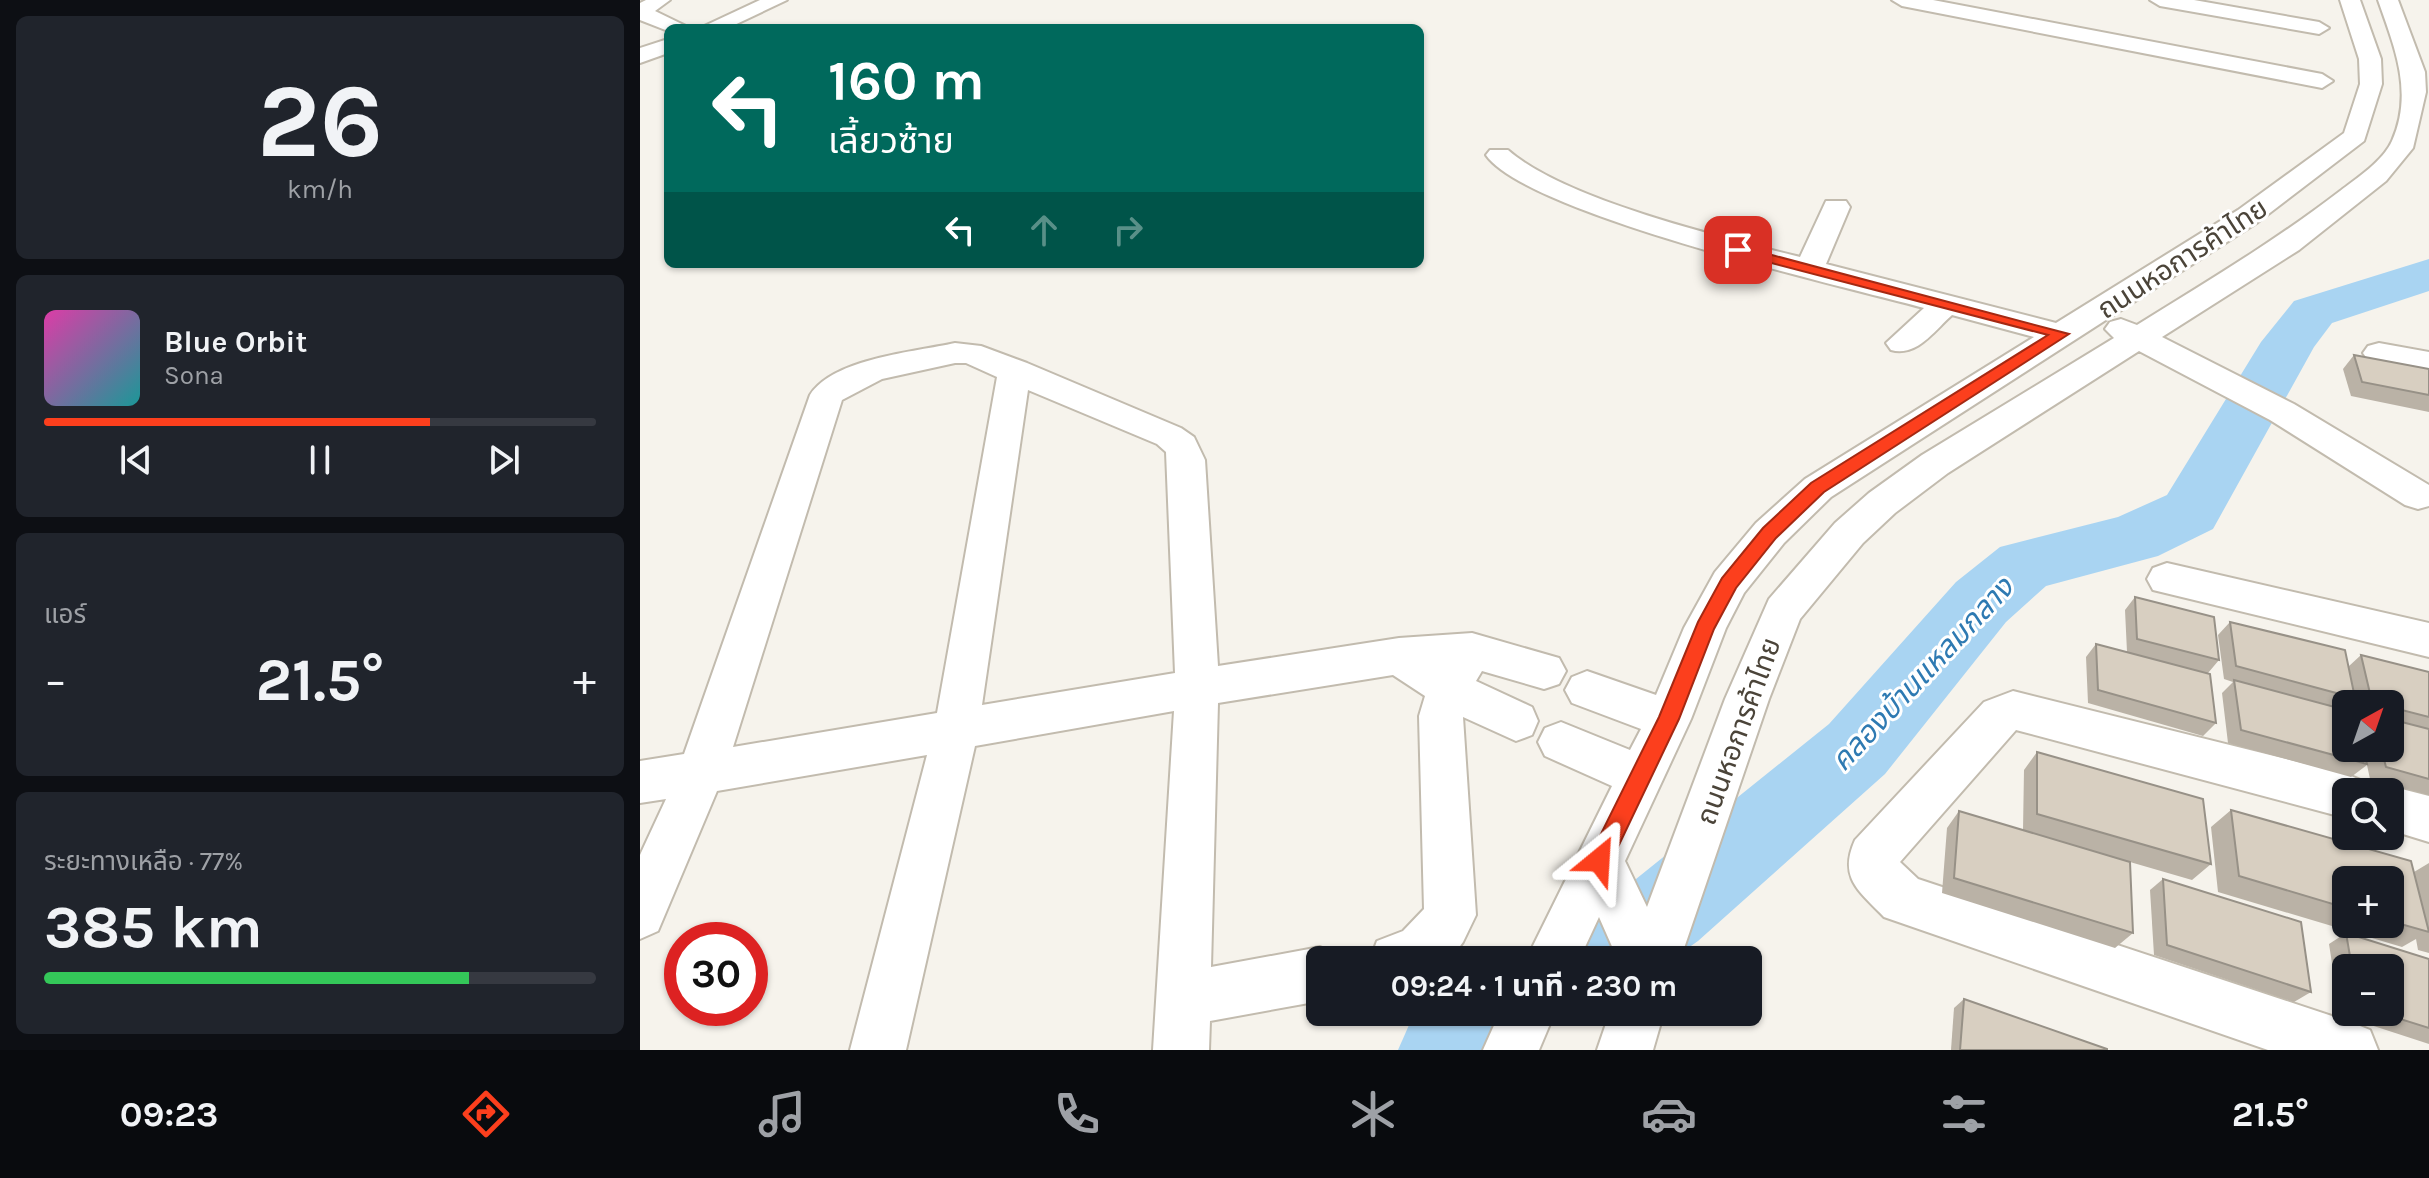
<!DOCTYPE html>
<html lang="th">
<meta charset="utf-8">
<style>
body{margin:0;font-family:Karla,"Noto Sans Thai",sans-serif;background:#20242c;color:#f1f3f6;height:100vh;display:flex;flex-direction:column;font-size:30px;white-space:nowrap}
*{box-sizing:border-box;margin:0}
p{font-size:26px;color:#9ea1a6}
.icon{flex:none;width:44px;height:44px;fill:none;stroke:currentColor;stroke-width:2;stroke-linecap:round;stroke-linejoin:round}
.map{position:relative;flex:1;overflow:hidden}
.details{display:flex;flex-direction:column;gap:16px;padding:16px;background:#0d0f14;width:640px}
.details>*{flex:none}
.guide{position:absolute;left:24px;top:24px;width:760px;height:244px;border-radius:12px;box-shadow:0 2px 6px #0004;background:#00695c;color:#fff;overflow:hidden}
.needle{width:52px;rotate:40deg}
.tools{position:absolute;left:1692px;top:690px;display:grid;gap:16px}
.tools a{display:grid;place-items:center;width:72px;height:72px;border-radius:12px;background:#171b24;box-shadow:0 2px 6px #0004;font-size:40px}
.speed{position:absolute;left:24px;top:922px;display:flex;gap:16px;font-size:40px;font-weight:700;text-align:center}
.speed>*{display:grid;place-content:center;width:104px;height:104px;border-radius:50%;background:#171b24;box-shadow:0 2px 6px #0004;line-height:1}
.speed .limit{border:12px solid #d22;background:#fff;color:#111}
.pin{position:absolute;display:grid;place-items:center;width:68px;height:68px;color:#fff;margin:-34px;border-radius:16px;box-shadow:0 4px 12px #0006}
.me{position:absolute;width:88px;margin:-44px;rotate:27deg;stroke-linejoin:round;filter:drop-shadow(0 0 6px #0008)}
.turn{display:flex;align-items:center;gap:28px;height:168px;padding:0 32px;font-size:36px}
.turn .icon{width:104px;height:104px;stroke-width:2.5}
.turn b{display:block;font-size:56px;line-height:68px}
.lanes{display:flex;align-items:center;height:76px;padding:0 32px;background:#0003;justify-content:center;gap:40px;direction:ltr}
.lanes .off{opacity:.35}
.big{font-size:60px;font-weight:700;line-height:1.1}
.details .card{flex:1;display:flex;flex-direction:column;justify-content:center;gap:12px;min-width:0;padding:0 28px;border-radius:12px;background:#20242c}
.details .dial{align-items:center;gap:0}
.dial b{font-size:104px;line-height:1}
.song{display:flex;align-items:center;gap:24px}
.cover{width:96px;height:96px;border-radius:12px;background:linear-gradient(135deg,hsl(320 70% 55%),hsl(180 70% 35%))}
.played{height:8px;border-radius:4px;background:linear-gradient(90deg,#fc3f1d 70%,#363941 70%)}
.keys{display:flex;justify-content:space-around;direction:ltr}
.heat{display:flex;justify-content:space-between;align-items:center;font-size:44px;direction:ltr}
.charge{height:12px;border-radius:6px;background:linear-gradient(90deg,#34c759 77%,#363941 0)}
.trip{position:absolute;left:666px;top:946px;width:456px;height:80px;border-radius:12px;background:#171b24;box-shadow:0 2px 6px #0004;font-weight:700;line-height:80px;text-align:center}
.tabs{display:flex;height:128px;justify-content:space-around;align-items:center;background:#090b0e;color:#9ea1a6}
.tabs .icon{width:56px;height:56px}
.tabs .active{color:#fc3f1d}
.tabs b{font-size:36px;color:#f1f3f6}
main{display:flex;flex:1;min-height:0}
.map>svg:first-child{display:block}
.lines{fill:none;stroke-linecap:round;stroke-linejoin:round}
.river{fill:#a9d4f2;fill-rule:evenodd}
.minor-casing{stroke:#c2bbae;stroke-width:4}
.minor{fill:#fff;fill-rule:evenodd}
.wall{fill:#bab2a6;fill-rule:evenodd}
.building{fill:#d8cfc1;stroke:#979187;stroke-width:2}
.route{fill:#fc3f1d;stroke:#a42913;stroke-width:2}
.labels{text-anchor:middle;stroke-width:6;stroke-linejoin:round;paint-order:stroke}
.street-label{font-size:28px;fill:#4b4439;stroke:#fff}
.water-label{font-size:30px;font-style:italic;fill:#2e7ab2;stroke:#fff}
</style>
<main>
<section class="details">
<div class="card dial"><b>26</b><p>km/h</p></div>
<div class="card">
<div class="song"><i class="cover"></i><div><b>Blue Orbit</b><p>Sona</p></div></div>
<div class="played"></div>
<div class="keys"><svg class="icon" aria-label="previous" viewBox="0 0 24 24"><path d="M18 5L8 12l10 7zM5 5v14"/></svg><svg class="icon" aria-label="pause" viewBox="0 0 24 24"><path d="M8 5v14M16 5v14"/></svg><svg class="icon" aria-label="next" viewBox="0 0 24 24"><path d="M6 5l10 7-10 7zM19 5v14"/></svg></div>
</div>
<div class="card"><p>แอร์</p>
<div class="heat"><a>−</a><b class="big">21.5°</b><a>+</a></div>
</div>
<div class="card"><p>ระยะทางเหลือ · 77%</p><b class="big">385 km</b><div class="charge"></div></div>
</section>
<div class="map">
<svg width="1789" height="1050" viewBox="0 0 1789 1050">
<rect width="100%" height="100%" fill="#f6f3ec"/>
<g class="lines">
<g class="river">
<path d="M1789,259V291L1692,323L1674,347L1573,529L1518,556L1406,586L1366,622L1245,774L1058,941L1031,960H903L916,927L996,879L1189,724L1316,582L1360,547L1478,517L1527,495L1621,342L1654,301Z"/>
<path d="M778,1012H915L901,1046L894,1050H758L773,1016Z"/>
</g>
<defs>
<g id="minor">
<path d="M6,0H30L15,11L50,28L28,31L0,20V3Z"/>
<path d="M120,0H147L88,28H60Z"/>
<path d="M1252,0H1293L1682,74L1693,81L1682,88L1262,6Z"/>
<path d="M1510,0H1554L1679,22L1689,28L1679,34L1520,6Z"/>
<path d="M1700,0H1720L1741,59L1742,84L1724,141L1618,222L1191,497L1144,543L1104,593L1086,628L1051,719L985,861L1007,907L1085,699L1129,599L1195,523L1229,493L1282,455L1474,338L1465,329L1470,322L1481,319L1497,325C1566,282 1635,241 1700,191C1717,178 1743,161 1752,141C1774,92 1754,46 1738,0H1758L1785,72L1786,92L1773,148L1746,181L1659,250L1522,337L1654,404L1789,485V506L1778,509L1765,505L1630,420L1499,351L1308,473L1255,513L1223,543L1160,619L1129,699L1040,960H978L959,917L939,960H886L972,786L905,756L898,742L905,728L921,722L990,750L1001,729L932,703L925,690L932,677L947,671L1016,695L1044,628L1075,572L1116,523L1165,479L1394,337L1312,315C1294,331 1277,357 1251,350L1246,343L1284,308C1202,286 887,214 846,155L850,150H868C925,200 1083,238 1160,257L1186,201H1206L1210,207L1186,264L1416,323L1598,210L1704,133L1720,84L1719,59Z"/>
<path d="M28,39V53L0,63V48Z"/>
<path d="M315,343L341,346L387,363L541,428L554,437L565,460L578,666L759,638L832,633L919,658L926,671L919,684L904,689L842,671L836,681L892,707L898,721L892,735L876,741L823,717L836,915L823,942L810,960H730L737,941L763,931L784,909L779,716L785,696L753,675L578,703L571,967L680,947L699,955L701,960H680V1001L570,1021L569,1050H513L534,711L335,746L266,1050H210L287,755L77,791L18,931L0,939V855L26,799L0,803V761L44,754L170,395C194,358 275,352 315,343ZM315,363H326L357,377L297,713L93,747L202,400L242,379ZM388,390L517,444L526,452L535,673L342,705Z"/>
<path d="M1739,343L1789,352V372L1728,360L1723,353L1728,346Z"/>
<path d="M1527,563L1789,623V657L1513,590L1507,579L1513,568Z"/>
<path d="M1373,691L1706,774L1723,781L1728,792H1706V818L1376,730L1260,862L1278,879L1710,1022L1730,1030L1738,1050H1628L1244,917C1219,891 1198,878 1215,840L1344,702Z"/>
<path d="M1750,786L1789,796V842L1750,830V792H1734Z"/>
<path d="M860,1012H915L899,1050H843Z"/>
<path d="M970,1012H1024L1013,1050H957Z"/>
</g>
</defs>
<use href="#minor" class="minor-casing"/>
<use href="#minor" class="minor"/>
</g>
<g class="wall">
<path d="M1714,355L1789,369V412L1711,396L1703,369Z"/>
<path d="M1495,597L1579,660L1568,673L1576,723L1563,736L1448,703L1446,657L1456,644L1487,652L1485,610Z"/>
<path d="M1590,622L1708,667L1721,655L1789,672V795L1730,779L1727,765L1711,777L1588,743L1582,693L1593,682L1584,679L1578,635ZM1714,699L1715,704H1750V748H1706L1702,709L1706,704Z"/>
<path d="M1397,752L1571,864L1552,880L1490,862L1493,933L1475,948L1302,893L1307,828L1319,811L1383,830L1384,770Z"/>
<path d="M1591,810L1774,872L1789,863V953L1778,950L1776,939L1762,947L1578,892L1571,827ZM1706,880H1750V924H1706Z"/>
<path d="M1523,879L1671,992L1654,1002L1514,955L1510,890Z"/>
<path d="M1706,933L1789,959V1044L1700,1015L1689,944ZM1706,968H1750V1012H1706Z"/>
<path d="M1324,999L1467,1050H1311L1314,1008Z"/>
</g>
<g class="building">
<path d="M1714,355L1789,369V395L1722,382Z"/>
<path d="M1495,597L1574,617L1579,660L1497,639Z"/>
<path d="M1590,622L1705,650L1715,698L1596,666Z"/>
<path d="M1456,644L1570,674L1576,723L1458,690Z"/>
<path d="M1721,655L1789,672V717L1750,707V704H1740L1732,702Z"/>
<path d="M1594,680L1706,710V748H1723L1727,764L1601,730Z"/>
<path d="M1750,719L1789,729V779L1746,767L1741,748H1750Z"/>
<path d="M1397,752L1563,799L1571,864L1397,814Z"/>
<path d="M1591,810L1771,861L1789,932L1750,921V880H1706V908L1599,876Z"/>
<path d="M1319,811L1490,862L1493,933L1314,878Z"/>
<path d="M1523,879L1661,922L1671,992L1527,945Z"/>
<path d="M1706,933L1789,959V1028L1738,1012H1750V968H1712Z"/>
<path d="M1324,999L1467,1049V1050H1320Z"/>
</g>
<path class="route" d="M1098,246L1429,334L1184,492L1136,538L1096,588L1074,629L1039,719L968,868L959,871L951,868L948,860L1019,717L1058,622L1082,578L1123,528L1171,483L1408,335L1093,253L1091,250Z"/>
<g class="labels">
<g class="street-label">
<text transform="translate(1542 258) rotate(-33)" y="10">ถนนหอการค้าไทย</text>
<text transform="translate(1098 731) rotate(-70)" y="10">ถนนหอการค้าไทย</text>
</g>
<g class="water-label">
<text transform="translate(1282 674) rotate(-47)" y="10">คลองบ้านแหลมกลาง</text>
</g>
</g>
</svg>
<div class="tools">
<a><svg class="needle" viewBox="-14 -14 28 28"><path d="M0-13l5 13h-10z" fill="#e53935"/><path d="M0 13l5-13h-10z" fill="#9ea1a6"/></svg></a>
<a><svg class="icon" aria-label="search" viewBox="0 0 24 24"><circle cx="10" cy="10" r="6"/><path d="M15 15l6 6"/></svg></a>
<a>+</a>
<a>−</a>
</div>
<div class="speed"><div class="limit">30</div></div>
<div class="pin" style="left:1098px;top:250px;background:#d93025"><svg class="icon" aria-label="arrive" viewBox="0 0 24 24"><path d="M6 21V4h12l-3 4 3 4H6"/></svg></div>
<svg class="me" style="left:959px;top:860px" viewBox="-20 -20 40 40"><path d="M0-17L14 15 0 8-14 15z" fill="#fc3f1d" stroke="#fff" stroke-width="4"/></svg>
<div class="trip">09:24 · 1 นาที · 230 m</div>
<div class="guide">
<div class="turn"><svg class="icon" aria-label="left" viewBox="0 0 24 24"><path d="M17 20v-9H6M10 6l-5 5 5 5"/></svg><div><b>160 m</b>เลี้ยวซ้าย</div></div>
<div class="lanes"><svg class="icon" aria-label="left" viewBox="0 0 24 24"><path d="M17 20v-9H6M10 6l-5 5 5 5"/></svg><svg class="icon off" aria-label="ahead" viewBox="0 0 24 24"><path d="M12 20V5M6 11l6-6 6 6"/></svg><svg class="icon off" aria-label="right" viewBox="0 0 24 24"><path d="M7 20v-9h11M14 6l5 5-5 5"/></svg></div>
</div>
</div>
</main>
<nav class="tabs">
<b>09:23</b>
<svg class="icon active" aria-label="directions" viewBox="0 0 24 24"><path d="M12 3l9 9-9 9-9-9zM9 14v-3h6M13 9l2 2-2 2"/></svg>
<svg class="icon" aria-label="music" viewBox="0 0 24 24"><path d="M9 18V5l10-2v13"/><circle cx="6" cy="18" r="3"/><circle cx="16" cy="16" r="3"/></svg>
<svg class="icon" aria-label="phone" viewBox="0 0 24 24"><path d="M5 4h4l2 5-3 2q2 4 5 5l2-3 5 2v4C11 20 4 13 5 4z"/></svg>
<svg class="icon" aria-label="climate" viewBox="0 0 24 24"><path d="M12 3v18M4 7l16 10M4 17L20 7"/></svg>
<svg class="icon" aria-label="car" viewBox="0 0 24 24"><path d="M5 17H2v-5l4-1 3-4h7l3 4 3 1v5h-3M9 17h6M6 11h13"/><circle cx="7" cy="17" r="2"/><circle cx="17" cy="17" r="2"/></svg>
<svg class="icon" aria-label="filters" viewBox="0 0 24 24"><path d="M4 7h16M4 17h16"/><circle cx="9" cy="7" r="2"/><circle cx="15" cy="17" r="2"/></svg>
<b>21.5°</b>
</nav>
